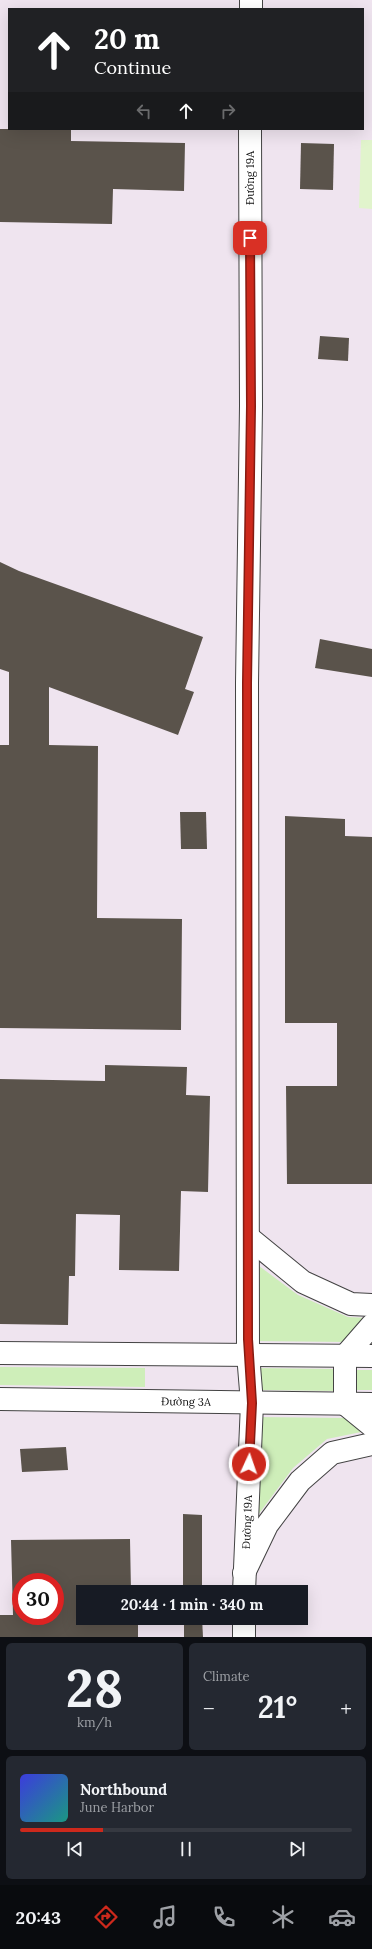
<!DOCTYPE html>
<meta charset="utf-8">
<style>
body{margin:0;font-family:Lora,serif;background:#242831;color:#f1f3f6;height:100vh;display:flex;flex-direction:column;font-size:15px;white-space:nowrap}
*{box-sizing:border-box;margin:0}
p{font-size:13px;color:#9ea1a6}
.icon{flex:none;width:22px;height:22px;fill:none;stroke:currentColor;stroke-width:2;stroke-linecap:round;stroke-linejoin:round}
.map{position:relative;height:1637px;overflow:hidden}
.drawer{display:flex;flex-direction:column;gap:6px;padding:6px;background:#0d0f14;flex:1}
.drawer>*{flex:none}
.banner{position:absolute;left:8px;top:8px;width:356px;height:122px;border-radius:0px;box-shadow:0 4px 16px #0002;background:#202124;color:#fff;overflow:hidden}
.speed{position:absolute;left:12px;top:1573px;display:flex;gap:8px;font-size:20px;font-weight:700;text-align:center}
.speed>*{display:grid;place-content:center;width:52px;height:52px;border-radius:50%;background:#171b24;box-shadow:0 4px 16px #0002;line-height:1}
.speed .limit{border:6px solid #d22;background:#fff;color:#111}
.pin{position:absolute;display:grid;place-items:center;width:34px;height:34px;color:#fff;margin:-17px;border-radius:8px;box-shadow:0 2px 6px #0006}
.me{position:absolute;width:44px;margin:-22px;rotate:3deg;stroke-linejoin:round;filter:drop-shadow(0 0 3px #0008)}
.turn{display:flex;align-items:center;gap:14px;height:84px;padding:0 20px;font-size:18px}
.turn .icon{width:52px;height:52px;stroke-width:2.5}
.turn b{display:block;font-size:28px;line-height:34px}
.lanes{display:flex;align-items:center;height:38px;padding:0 20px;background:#0003;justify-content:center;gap:20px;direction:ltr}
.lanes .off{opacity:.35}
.big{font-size:30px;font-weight:800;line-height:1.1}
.drawer .tile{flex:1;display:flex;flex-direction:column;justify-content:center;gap:6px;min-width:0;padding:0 14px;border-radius:6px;background:#242831}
.drawer .dial{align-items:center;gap:0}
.dial b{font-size:52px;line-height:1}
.song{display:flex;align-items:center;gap:12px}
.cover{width:48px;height:48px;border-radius:6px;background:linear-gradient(135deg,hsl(240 70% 55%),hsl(170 70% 35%))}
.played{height:4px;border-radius:2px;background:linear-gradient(90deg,#cd291c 25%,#363941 25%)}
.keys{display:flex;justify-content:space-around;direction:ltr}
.heat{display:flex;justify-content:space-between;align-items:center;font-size:22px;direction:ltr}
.drawer .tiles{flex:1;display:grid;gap:6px;grid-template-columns:1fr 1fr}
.tile:last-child{grid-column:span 2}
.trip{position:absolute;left:76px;top:1585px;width:232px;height:40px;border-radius:0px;background:#171b24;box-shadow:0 4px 16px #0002;font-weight:800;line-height:40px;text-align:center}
.tabs{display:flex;height:64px;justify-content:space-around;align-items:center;background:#090b0e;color:#9ea1a6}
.tabs .icon{width:28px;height:28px}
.tabs .active{color:#cd291c}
.tabs b{font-size:18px;color:#f1f3f6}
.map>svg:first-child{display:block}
.industrial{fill:#efe4ef;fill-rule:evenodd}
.green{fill:#ceeeb9}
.pitch{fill:#e1f4cc}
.building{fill:#5a534b;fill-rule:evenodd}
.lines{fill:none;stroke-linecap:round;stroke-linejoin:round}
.minor-casing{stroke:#434343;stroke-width:24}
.tertiary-casing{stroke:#434343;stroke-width:24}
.minor{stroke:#fff;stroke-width:22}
.tertiary{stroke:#fff;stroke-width:22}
.route-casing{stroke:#851b12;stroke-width:10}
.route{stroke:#cd291c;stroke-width:7}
.labels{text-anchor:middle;stroke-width:4;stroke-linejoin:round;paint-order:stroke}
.street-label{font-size:11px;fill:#101010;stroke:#fff}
</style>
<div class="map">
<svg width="372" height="1637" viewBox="0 0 372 1637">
<rect width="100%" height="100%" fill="#fffef3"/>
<path class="industrial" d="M0,0H372V1637H0ZM9,9H363V129H9ZM21,1582H55V1616H21ZM83,1592H301V1618H83Z"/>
<g class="green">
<path d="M251,1260L298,1295L348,1317L368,1318L346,1342L250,1341Z"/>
<path d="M0,1367L145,1368V1387L0,1385Z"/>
<path d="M249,1368L337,1369V1391L249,1390Z"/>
<rect x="353" y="1370" width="19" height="20"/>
<path d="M251,1417L349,1418L366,1431L327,1439L293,1468L255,1519Z"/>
</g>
<path class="pitch" d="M361,140H372V209L359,208Z"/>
<g class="building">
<path d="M0,129H71V141L185,143L184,191L113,189L112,224L0,222Z"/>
<path d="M301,143L334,144L333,190L300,189Z"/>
<path d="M320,336L349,338L348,361L318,359Z"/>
<path d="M0,562L19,571L203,637L185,689L194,692L178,735L49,687V745L98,746L97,918L182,919L181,1030L0,1028V745H9V672L0,669Z"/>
<path d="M320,639L372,649V677L315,668Z"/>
<path d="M180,812H206L207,849H181Z"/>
<path d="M285,816L345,819V836L372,837V1184H287L286,1086H337V1023H285Z"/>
<path d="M105,1065L187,1067L186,1095L210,1096L208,1192L181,1191L179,1271L119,1270L120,1215L76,1214L75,1276H69L68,1325L0,1324V1079L105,1081Z"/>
<path d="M66,1447L68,1470L22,1472L20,1449Z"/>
<path d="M183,1514L202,1515V1592H183Z"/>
<path d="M130,1539L131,1592H83V1618H138V1637H0V1615H13L11,1540ZM21,1582H55V1616H21Z"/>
<path d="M184,1618H202L203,1637H184Z"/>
</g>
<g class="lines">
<defs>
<g id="minor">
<path d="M251,9V0"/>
<path d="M248,1354L247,683L251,406L250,129"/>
<path id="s1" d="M244,1592L252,1403"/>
<path d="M244,1637V1618"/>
</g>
<g id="tertiary">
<path d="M248,1237L303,1282L351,1304L372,1305"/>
<path d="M372,1325L345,1356V1404L372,1426"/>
<path d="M0,1353L372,1356"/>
<path d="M248,1354L252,1403"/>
<path id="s2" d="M0,1399L372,1404"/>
<path d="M244,1573L267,1525L300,1481L332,1453L372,1444"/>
</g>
</defs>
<use href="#minor" class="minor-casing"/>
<use href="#tertiary" class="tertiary-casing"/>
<use href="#minor" class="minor"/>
<use href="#tertiary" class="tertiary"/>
</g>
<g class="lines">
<defs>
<path id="route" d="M249,1464L252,1403L248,1339L247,683L251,406L250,238"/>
</defs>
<use href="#route" class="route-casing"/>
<use href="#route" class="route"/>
</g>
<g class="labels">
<g class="street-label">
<text transform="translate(250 178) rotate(-90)" y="4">Đường 19A</text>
<text dy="4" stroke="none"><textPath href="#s2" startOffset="186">Đường 3A</textPath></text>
<text dy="4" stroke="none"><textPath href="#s1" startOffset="70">Đường 19A</textPath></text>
</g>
</g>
</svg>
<div class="speed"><div class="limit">30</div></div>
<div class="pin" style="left:250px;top:238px;background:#d93025"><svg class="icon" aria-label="arrive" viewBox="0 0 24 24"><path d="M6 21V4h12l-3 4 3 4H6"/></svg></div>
<svg class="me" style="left:249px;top:1464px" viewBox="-20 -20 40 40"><circle r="17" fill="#cd291c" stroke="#fff" stroke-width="3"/><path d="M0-11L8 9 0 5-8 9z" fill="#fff"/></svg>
<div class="trip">20:44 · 1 min · 340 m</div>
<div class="banner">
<div class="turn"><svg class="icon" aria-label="ahead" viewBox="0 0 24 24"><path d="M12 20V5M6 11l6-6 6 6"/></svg><div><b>20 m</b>Continue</div></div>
<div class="lanes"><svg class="icon off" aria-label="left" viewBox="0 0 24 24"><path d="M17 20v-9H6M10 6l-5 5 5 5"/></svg><svg class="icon" aria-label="ahead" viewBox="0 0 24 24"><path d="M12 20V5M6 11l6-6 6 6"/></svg><svg class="icon off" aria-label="right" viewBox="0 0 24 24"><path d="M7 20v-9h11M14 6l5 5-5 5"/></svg></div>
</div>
</div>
<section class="drawer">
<div class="tiles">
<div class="tile dial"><b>28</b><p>km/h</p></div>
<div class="tile"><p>Climate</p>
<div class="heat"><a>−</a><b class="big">21°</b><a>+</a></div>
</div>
<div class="tile">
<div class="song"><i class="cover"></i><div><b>Northbound</b><p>June Harbor</p></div></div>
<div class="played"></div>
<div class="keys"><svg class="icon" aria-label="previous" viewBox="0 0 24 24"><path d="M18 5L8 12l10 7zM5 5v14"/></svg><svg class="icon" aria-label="pause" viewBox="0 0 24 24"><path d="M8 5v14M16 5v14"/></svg><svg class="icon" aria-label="next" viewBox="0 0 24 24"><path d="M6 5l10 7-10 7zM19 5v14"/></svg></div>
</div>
</div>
</section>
<nav class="tabs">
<b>20:43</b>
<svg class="icon active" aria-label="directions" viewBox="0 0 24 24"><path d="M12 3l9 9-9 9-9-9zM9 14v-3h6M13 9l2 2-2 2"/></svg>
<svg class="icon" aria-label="music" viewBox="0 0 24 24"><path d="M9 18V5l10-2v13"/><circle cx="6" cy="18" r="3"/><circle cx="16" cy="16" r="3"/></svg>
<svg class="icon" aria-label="phone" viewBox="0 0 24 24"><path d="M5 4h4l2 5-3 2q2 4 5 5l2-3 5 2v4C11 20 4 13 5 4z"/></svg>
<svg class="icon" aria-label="climate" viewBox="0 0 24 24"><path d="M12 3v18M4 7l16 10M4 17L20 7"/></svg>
<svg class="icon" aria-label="car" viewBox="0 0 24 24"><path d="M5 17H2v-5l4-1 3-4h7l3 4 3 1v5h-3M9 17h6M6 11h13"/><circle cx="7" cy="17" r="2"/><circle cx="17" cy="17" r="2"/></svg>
</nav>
